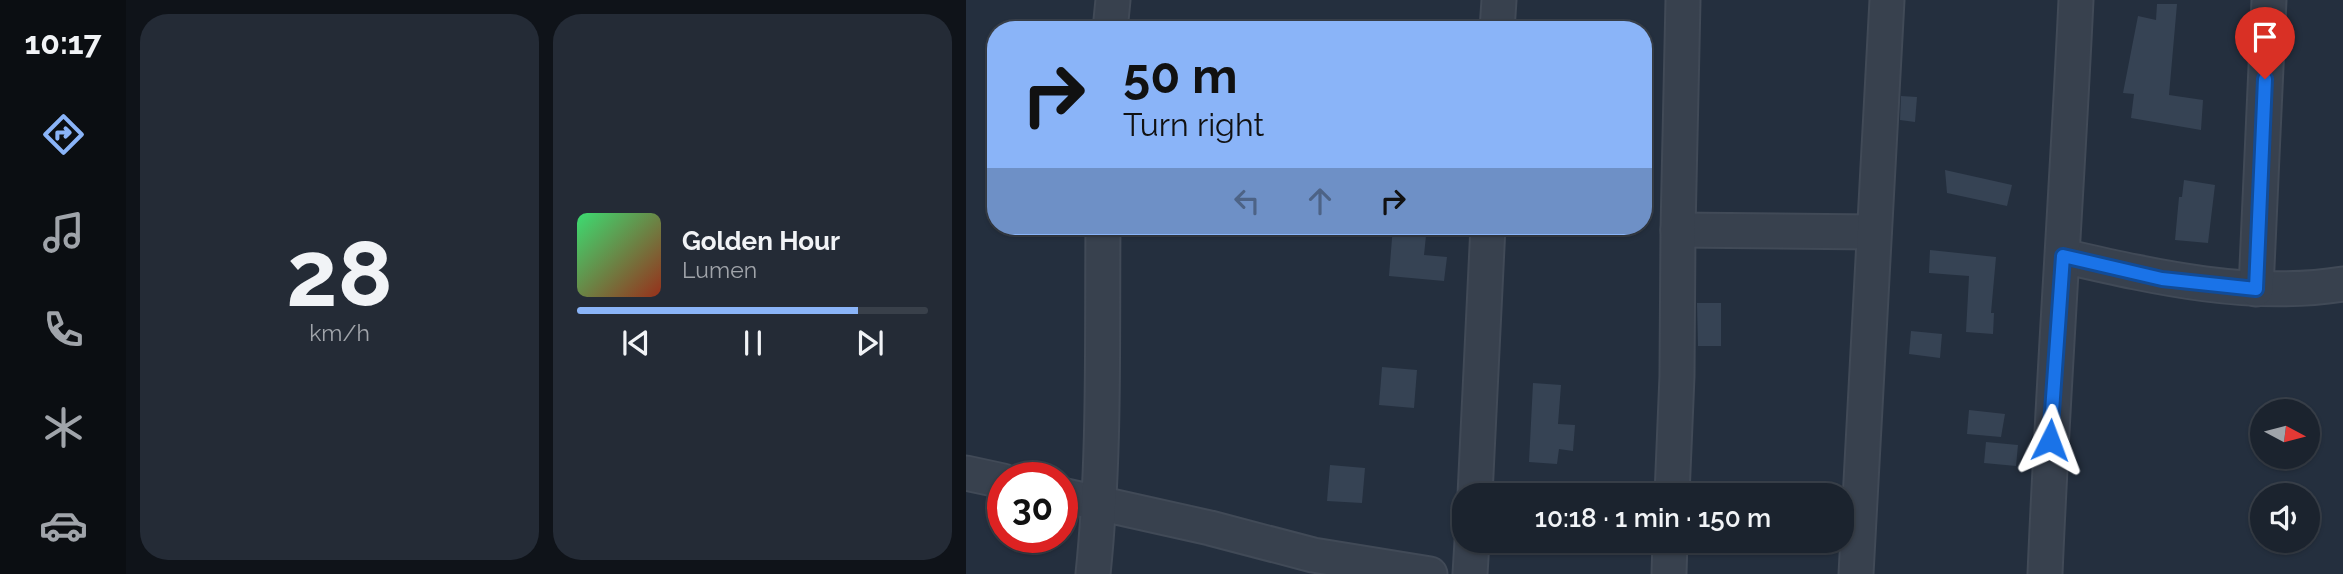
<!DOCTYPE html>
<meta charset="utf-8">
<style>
body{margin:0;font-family:Raleway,sans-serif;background:#242b36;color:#f1f3f6;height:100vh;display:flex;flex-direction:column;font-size:26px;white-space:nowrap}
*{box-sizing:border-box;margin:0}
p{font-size:23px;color:#a0a4aa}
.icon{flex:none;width:38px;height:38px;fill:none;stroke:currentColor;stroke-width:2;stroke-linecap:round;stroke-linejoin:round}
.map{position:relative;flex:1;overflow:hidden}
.panel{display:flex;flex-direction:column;gap:14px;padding:14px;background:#0f1319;width:840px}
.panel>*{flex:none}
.top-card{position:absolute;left:21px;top:21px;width:665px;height:214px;border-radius:28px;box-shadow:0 2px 5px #0004,0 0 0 2px #39404a;background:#8ab4f8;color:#111;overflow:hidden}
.needle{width:46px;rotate:97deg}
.buttons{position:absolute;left:1284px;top:399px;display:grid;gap:14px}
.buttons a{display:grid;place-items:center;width:70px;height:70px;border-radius:50%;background:#1b232e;box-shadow:0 2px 5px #0004,0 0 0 2px #39404a;font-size:35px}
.speed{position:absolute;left:21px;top:462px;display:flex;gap:14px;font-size:35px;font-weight:700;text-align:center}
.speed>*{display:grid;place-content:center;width:91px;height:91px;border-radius:50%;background:#1b232e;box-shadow:0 2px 5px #0004,0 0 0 2px #39404a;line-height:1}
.speed .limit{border:10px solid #d22;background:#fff;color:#111}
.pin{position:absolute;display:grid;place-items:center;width:60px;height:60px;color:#fff;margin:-72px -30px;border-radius:50% 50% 50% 0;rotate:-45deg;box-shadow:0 0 7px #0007}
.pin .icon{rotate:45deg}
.me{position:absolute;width:77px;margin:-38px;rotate:3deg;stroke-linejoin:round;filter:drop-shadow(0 0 5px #0008)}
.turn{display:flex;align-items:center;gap:24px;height:147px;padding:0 21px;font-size:32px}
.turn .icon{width:91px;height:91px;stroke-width:2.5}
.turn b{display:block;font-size:49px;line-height:60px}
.lanes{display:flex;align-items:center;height:66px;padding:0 21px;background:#0003;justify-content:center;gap:35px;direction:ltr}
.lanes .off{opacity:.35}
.panel .card{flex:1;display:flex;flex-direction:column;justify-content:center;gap:10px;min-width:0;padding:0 24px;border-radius:28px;background:#242b36}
.panel .dial{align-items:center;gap:0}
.dial b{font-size:91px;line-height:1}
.song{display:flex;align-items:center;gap:21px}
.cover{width:84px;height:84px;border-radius:10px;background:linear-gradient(135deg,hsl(140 70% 55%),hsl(10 70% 35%))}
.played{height:7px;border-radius:4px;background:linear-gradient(90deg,#8ab4f8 80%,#39404a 80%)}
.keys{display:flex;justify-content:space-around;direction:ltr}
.panel .tiles{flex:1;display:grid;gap:14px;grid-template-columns:repeat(2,1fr)}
.trip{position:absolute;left:486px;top:483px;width:402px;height:70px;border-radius:28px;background:#1b232e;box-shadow:0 2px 5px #0004,0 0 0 2px #39404a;font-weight:600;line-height:70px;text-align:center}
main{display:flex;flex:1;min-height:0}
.tabs{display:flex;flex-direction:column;width:126px;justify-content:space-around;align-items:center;background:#0b0e12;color:#a0a4aa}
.tabs .icon{width:49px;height:49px}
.tabs .current{color:#8ab4f8}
.tabs b{font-size:32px;color:#f1f3f6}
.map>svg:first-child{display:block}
.building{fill:#364354}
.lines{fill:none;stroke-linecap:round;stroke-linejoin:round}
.minor-casing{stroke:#414a57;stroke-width:37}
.minor{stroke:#38414e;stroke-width:33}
.route-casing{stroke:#114b97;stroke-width:18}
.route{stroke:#1a73e8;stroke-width:12}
</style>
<main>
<nav class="tabs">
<b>10:17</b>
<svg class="icon current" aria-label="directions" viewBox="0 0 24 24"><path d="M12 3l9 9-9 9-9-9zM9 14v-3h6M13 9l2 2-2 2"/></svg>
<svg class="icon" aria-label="music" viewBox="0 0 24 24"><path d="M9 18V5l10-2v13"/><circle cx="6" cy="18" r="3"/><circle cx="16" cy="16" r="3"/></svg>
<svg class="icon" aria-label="phone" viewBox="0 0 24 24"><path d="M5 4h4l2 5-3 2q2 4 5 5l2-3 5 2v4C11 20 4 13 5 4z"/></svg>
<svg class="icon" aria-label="climate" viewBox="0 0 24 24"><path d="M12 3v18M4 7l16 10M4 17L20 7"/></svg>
<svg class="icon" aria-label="car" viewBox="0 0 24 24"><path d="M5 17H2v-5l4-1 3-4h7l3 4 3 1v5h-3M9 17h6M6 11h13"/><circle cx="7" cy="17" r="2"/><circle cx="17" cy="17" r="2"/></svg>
</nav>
<section class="panel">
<div class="tiles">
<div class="card dial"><b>28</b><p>km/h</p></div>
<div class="card">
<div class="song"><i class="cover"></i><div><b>Golden Hour</b><p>Lumen</p></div></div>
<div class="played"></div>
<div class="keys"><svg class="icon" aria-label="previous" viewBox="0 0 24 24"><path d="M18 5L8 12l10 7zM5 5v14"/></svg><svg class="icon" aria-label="pause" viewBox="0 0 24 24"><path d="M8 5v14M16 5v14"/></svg><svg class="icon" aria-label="next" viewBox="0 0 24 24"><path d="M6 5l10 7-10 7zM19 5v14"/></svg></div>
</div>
</div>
</section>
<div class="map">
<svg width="1377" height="574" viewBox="0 0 1377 574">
<rect width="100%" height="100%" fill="#242f3e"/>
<g class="building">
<path d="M1191,4H1211L1203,95L1237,100L1235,130L1165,118L1168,94L1157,93L1172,16L1190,20Z"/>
<path d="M935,96L951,97L949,122L934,120Z"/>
<path d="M979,170L1046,185L1041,206L981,193Z"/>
<path d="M1218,180L1249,185L1242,243L1209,240L1213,197H1216Z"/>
<path d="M427,226H461L458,255L481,257L478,281L423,276Z"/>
<path d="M964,250L1030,257L1025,313H1028L1027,334L1000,332L1003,276L963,273Z"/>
<path d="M731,303H755V346H732Z"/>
<path d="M945,331L976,334L974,358L943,354Z"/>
<path d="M416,367L451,370L448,408L413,405Z"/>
<path d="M567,383L595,385L592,424L609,425L607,451L593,449L591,464L563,462Z"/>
<path d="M1003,410L1039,414L1035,437L1001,434Z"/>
<path d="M1020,442L1052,445L1050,466L1018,463Z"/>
<path d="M364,465L399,468L396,503L361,501Z"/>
</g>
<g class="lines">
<defs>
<g id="minor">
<path d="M144,30L147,0"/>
<path d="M531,30L533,0"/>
<path d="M712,230L908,232"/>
<path d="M1097,256C1189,277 1283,299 1377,284"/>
<path d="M1290,289L1303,0"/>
<path d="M0,473L37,481"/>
<path d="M96,495L244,528L347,555L464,574"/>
<path d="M509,495L522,226"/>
<path d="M706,495L711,376L712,230L717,0"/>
<path d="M127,574C139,458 136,343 137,226"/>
<path d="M504,574L506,541"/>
<path d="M703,574L704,541"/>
<path d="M890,574L921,0"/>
<path d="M1079,574C1087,383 1101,191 1110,0"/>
</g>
</defs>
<use href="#minor" class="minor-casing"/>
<use href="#minor" class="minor"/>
</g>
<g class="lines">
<defs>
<path id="route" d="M1084,440L1097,256L1196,279L1290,289L1299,79"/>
</defs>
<use href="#route" class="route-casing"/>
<use href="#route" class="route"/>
</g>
</svg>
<div class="buttons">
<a><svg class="needle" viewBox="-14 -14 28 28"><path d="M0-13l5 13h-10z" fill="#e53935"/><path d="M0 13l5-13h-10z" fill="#a0a4aa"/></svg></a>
<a><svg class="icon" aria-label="sound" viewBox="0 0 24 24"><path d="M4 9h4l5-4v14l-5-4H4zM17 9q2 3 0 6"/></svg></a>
</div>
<div class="speed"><div class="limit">30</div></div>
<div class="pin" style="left:1299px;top:79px;background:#d93025"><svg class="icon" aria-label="arrive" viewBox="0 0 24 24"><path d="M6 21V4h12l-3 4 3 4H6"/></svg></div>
<svg class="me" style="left:1084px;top:440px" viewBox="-20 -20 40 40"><path d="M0-17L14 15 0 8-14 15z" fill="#1a73e8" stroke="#fff" stroke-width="4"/></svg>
<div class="trip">10:18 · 1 min · 150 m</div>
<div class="top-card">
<div class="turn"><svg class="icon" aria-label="right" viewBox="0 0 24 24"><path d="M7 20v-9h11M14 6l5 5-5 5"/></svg><div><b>50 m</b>Turn right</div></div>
<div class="lanes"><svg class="icon off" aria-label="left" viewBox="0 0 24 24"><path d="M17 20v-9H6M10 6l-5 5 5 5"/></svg><svg class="icon off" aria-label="ahead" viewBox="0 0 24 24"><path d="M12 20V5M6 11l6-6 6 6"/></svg><svg class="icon" aria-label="right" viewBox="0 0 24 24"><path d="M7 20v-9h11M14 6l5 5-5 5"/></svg></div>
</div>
</div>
</main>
